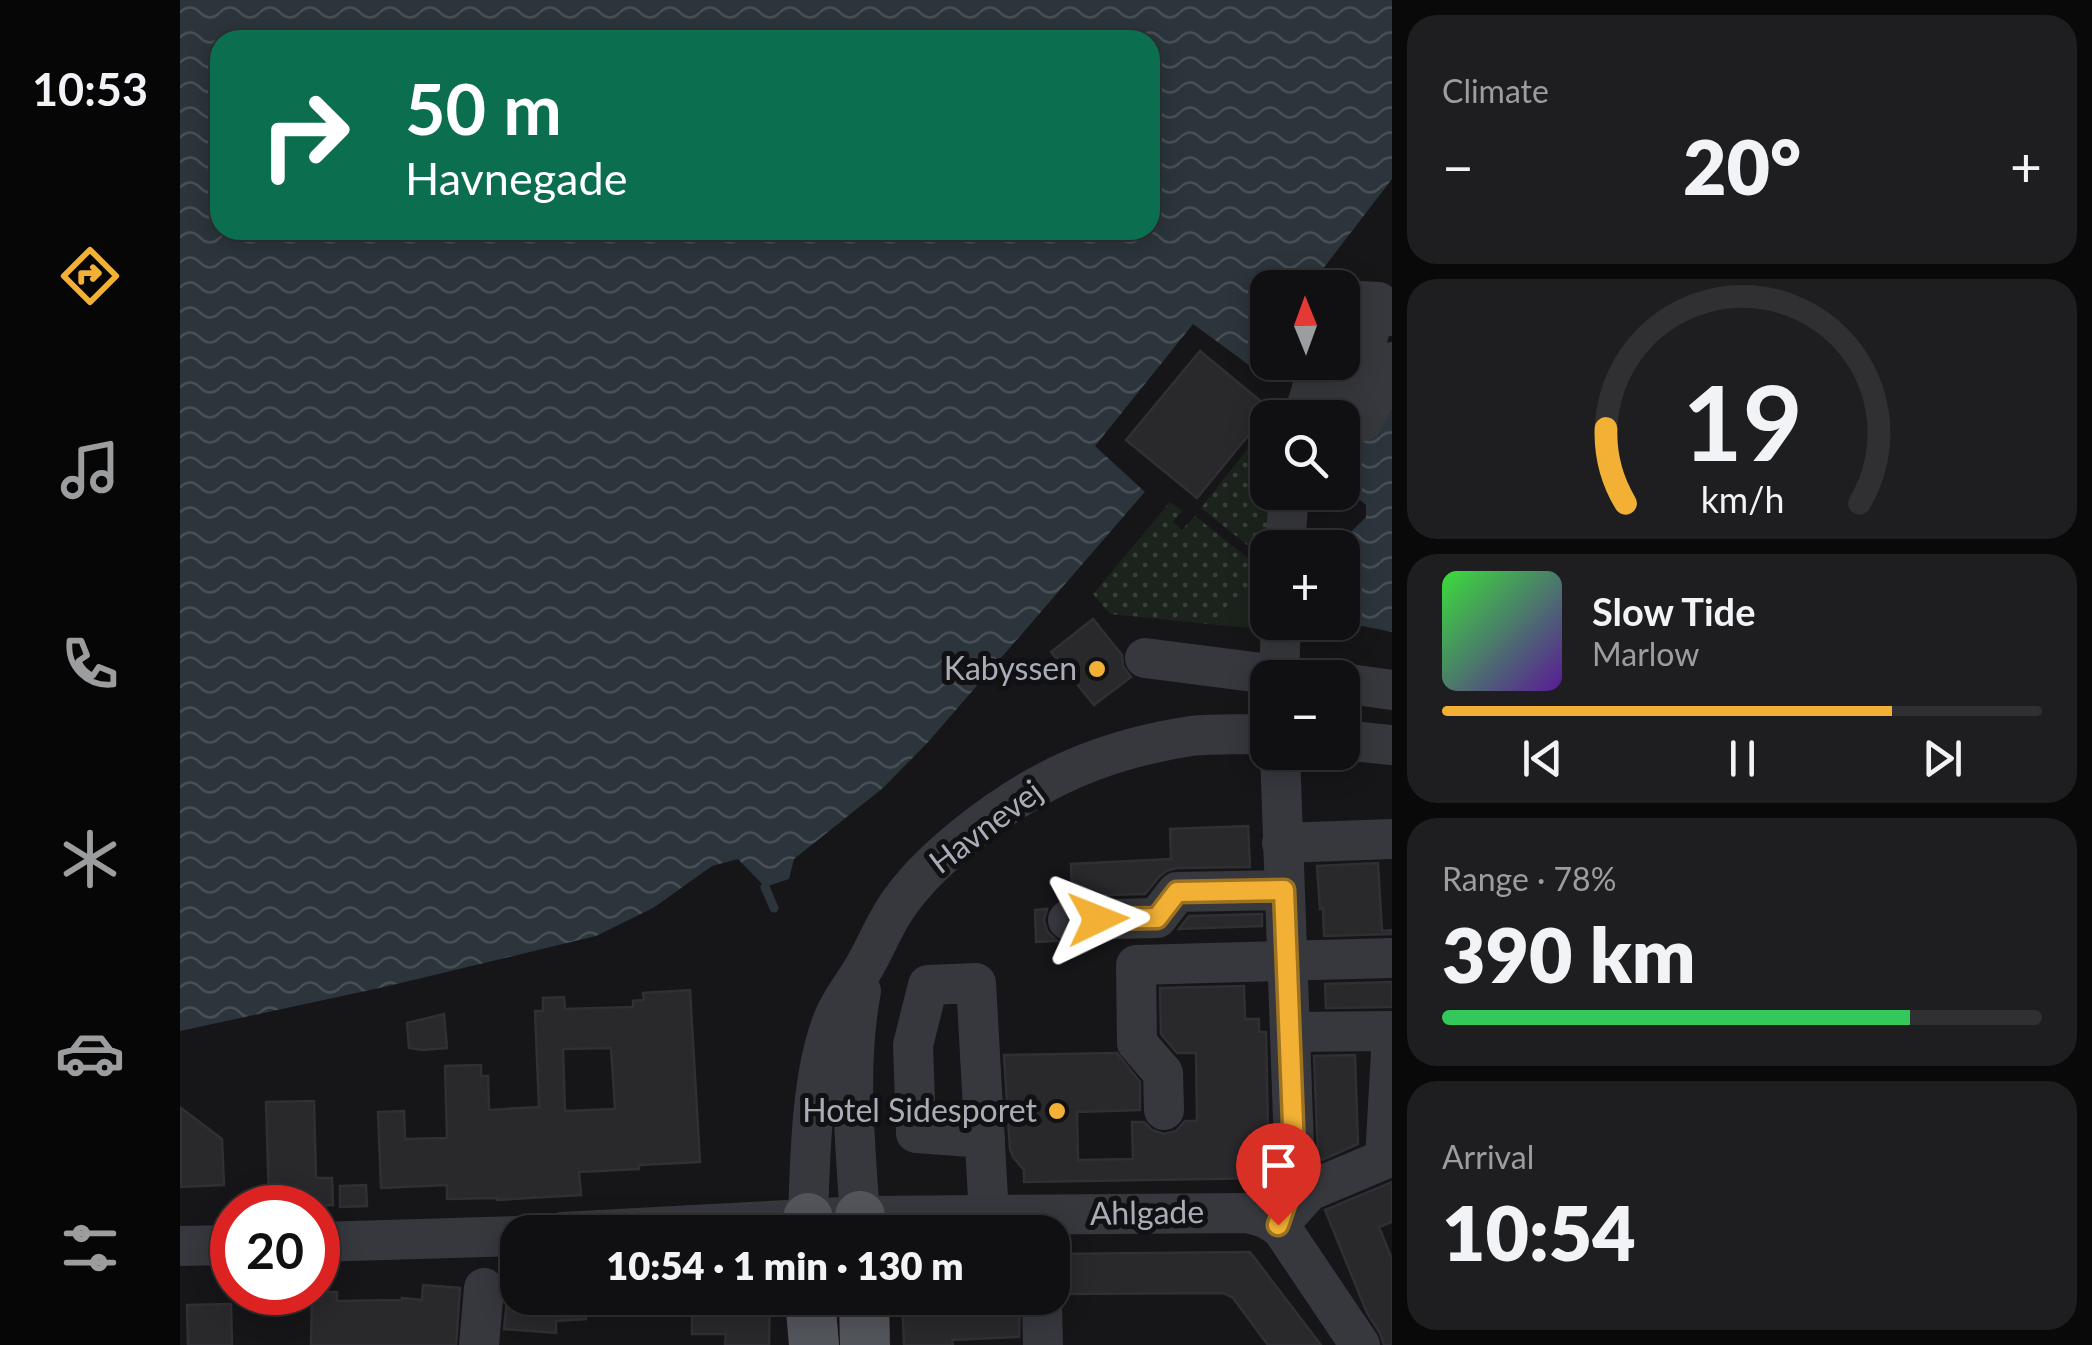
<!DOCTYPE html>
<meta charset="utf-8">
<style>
body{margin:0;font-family:Lato,sans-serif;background:#1e1e20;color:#f1f3f6;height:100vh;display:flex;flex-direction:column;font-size:38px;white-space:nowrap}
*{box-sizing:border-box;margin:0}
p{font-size:32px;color:#9c9d9f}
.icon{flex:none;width:55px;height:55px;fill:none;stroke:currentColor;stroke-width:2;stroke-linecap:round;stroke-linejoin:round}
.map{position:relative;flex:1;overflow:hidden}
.panel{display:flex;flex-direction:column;gap:15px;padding:15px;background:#09090a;width:700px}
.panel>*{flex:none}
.banner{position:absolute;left:30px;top:30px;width:950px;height:210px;border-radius:30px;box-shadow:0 5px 25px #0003,0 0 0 2px #303032;background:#0b6e4f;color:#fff;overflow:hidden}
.needle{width:65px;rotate:359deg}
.controls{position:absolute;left:1070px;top:270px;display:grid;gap:20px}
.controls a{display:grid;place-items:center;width:110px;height:110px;border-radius:20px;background:#101012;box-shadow:0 5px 25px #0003,0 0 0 2px #303032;font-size:50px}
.speed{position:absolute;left:30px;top:1185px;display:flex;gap:20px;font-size:50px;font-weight:700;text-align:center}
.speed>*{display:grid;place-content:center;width:130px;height:130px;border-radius:50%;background:#101012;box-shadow:0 5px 25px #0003,0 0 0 2px #303032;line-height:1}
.speed .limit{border:15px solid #d22;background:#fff;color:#111}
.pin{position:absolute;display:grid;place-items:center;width:85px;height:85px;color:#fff;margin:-102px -42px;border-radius:50% 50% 50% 0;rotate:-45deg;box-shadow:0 0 10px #0007}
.pin .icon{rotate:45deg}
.me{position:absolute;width:110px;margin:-55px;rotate:88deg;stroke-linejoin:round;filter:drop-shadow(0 0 8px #0008)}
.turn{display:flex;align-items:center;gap:35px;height:210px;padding:0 30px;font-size:45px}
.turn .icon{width:130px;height:130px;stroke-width:2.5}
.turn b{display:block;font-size:70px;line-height:85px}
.big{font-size:75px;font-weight:800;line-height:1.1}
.panel .card{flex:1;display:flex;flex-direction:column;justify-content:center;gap:15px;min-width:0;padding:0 35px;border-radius:30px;background:#1e1e20}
.panel .dial{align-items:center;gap:0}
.dial svg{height:260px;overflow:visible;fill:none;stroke:#303032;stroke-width:7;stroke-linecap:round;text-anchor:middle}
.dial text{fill:#f1f3f6;stroke:none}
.song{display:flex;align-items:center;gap:30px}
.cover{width:120px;height:120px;border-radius:15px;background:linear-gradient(135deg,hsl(120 70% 55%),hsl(270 70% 35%))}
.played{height:10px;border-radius:5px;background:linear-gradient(90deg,#f2b134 75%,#303032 75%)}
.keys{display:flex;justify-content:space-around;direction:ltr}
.heat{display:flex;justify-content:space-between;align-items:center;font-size:55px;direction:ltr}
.charge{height:15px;border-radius:8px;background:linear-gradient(90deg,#34c759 78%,#303032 0)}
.trip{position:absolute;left:320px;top:1215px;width:570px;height:100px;border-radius:30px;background:#101012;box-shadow:0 5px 25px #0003,0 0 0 2px #303032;font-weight:800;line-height:100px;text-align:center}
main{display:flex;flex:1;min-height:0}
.menu{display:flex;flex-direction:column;width:180px;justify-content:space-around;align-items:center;background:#060607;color:#9c9d9f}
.menu .icon{width:70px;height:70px}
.menu .current{color:#f2b134}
.menu b{font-size:45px;color:#f1f3f6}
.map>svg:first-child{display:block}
.grass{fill:url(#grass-dots)}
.park{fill:url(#park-tufts)}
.water{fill:url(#water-waves);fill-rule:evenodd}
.pier{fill:#161618}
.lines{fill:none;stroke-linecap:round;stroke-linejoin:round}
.stream{stroke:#2c353c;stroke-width:9}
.building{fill:#29292c;stroke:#303034;stroke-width:2.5;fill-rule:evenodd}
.minor{stroke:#37383d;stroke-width:40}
.major{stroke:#53555c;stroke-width:50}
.route-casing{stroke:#9d7322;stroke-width:25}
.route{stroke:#f2b134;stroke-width:18}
.poi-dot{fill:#f2b134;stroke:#111113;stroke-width:4}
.labels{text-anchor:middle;stroke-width:10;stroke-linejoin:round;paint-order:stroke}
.poi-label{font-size:32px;fill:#a8adb8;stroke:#111113;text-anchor:end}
.street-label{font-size:32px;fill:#a8adb8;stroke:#111113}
</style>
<main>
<nav class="menu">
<b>10:53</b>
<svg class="icon current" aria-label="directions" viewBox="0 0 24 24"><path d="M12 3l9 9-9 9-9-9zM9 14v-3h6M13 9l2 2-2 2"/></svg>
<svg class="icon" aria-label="music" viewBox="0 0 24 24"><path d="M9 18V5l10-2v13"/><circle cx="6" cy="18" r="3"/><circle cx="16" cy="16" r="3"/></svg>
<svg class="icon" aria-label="phone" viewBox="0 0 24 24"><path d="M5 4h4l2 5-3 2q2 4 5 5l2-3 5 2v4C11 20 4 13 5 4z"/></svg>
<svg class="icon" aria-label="climate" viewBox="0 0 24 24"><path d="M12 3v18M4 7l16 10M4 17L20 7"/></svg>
<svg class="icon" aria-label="car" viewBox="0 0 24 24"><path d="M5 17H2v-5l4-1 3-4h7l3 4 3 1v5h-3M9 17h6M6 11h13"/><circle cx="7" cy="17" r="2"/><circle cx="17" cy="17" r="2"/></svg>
<svg class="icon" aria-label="filters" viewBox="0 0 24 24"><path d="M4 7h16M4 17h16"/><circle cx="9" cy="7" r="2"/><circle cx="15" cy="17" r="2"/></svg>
</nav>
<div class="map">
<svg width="1212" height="1345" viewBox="0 0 1212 1345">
<defs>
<pattern id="grass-dots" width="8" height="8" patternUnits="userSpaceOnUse" patternTransform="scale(2.5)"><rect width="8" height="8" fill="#1c231d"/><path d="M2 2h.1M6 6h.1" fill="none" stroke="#3a403c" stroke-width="1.8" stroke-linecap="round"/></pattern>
<pattern id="park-tufts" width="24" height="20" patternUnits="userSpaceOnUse" patternTransform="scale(2.5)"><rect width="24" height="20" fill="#1c231d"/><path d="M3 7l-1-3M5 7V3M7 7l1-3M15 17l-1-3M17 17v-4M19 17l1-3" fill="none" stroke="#3a403c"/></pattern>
<pattern id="water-waves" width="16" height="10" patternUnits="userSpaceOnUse" patternTransform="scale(2.5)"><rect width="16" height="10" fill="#2c353c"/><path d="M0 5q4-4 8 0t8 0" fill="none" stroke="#485056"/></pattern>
</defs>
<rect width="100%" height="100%" fill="#161618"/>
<g class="grass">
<path d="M1087,424L1088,492L1097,493L1088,548L1087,561L1021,508Z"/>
<path d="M990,502L1002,511L993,522L1002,530L1015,516L1083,570L1078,633L1072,628L1074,595L1040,616L1039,625L930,614L913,594Z"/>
</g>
<path class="park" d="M1074,595L1072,628L1039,625C1041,604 1055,597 1074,595Z"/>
<g class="water">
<path d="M0,0H1212V179L1129,287L1088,288L1087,341L1069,365L1013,324L915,446L965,492L751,739L703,788L614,859L609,879L585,887L558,859L532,866L473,908L416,936L204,987L0,1031ZM40,40H970V230H40Z"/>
<path d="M1212,400V632L1163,622L1162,548H1155L1186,517V505L1179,499L1168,498L1163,476V458L1206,403Z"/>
</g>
<path class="pier" d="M965,492L969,495L754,743L728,769L751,739Z"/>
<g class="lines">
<path class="stream" d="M585,887L594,908"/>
</g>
<g class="building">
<path d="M1020,351L1090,409L1017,498L946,440Z"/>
<path d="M913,619L942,655L943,666L951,677L914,705L871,652Z"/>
<path d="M1068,826L1070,867L996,868L986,871L979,877L965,894L892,896L891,864L991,859L990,829Z"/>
<path d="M1198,863L1202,931L1212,930V934L1144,936L1143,908L1140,909L1137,866Z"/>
<path d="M867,909L864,920L867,931L877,941L856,942L855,910Z"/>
<path d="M1082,914V926L999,929L1009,916Z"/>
<path d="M1212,982V1007L1146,1008L1145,984Z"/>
<path d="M1064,986L1065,1019H1079V1032H1086L1089,1178L844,1182V1170L833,1157L830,1149L824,1055L937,1053L960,1082V1110L897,1112L898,1160L953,1159L952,1122H964L972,1130L984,1134L996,1131L1005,1121H1017L1016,1053H997L981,1034L980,988Z"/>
<path d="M510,990L520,1162L459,1165V1169L399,1172L401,1195L317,1200V1198L267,1199V1185L201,1188L198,1112L224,1111L225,1139L267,1138L265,1066L301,1065V1076H308L309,1110L359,1107L355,1011H363V998L384,997L385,1009L453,1007V1001L464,1000L463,993ZM431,1048L435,1109L385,1111L383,1049Z"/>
<path d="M264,1014L267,1048L242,1050L229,1048L227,1023Z"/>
<path d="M1175,1055L1178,1144L1142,1160L1138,1157L1134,1056Z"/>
<path d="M134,1101L136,1178H152L153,1205L111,1207V1199L89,1200L86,1102Z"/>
<path d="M1,1108L42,1139L44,1185L1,1187Z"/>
<path d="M1212,1182V1222L1199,1227L1212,1259V1345H1204L1200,1333L1187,1313L1145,1210Z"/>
<path d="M186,1185L187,1206L160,1207V1186Z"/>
<path d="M1070,1252L1141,1345H1088L1053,1298L1043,1293L883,1294L872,1284V1254Z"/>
<path d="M243,1285L280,1288L276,1345H131L132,1292H157V1301L222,1300V1298L242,1300Z"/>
<path d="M328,1291H338V1298H405L406,1319L376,1321V1333L324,1329Z"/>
<path d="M512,1298H590L589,1345H545L546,1334H512Z"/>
<path d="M722,1298H840L839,1337L772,1340L773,1345H724Z"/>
<path d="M51,1304L52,1345H8L7,1305Z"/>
</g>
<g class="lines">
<g class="minor">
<path d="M1162,300L1198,302L1212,316"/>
<path d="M1123,418L1140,362"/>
<path d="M1183,421L1212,362"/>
<path d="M1162,424L1198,302"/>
<path d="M1105,548L1109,492"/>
<path d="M965,658L1120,678"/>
<path d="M1099,678L1101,622"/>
<path d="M1162,683L1212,690"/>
<path d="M1162,740L1212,745"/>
<path d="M1102,843L1212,839"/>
<path d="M888,920L977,918L997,892L1104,890"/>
<path d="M1110,1032L1212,1031"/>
<path d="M984,1110L983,1073L957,1043L956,965L1212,958"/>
<path d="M805,1138L736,1133L733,1045L748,985L796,983L809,1216"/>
<path d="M1205,1159L1212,1034"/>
<path d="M680,1216C675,1143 667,1064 681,991"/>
<path d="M628,1218C630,1159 631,1078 652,1022C660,1000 676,983 687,962C698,942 706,921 720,902C739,875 764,853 790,832C858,778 925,749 1011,736C1036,733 1063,735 1088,734"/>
<path d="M1101,1222L1129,1191L1212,1156"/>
<path d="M1098,1225L1115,1176L1100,752"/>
<path d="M382,1232L680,1216L1067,1213C1081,1216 1094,1220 1104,1232L1180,1345"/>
<path d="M138,1242L338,1236"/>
<path d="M0,1246L52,1245"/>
<path d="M862,1305L863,1345"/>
<path d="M299,1345L304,1288"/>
</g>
<g class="major">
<path d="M680,1216L681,1232"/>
<path d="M628,1218V1232"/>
<path d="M630,1298L634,1345"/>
<path d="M684,1298L685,1345"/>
</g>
</g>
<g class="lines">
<defs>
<path id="route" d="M918,919L977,918L997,892L1104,890L1115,1176L1098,1225"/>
</defs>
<use href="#route" class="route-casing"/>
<use href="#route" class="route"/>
</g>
<g class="poi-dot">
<circle cx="917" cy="669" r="10"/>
<circle cx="877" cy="1111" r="10"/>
</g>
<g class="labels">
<g class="poi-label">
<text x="897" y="680">Kabyssen</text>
<text x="857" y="1122">Hotel Sidesporet</text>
</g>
<g class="street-label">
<text transform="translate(806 827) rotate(-37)" y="11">Havnevej</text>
<text transform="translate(967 1213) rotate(-1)" y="11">Ahlgade</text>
</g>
</g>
</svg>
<div class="controls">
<a><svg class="needle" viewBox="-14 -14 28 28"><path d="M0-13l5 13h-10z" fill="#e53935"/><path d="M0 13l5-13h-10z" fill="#9c9d9f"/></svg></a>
<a><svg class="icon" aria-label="search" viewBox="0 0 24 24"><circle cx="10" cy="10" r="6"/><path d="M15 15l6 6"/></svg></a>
<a>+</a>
<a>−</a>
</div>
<div class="speed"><div class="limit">20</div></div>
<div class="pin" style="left:1098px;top:1225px;background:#d93025"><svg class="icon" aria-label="arrive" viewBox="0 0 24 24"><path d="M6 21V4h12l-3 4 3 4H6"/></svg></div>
<svg class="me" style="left:918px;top:919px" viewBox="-20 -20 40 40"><path d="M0-17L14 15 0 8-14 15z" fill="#f2b134" stroke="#fff" stroke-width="4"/></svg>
<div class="trip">10:54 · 1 min · 130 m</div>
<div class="banner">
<div class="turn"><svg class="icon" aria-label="right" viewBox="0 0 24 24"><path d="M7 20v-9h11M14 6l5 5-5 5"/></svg><div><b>50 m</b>Havnegade</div></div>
</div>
</div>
<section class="panel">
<div class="card"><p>Climate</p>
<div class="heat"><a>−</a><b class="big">20°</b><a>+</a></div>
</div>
<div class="card dial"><svg viewBox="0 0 100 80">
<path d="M14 69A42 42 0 1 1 86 69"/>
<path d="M14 69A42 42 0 0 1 8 46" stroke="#f2b134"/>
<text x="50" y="56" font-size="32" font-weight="700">19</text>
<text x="50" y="72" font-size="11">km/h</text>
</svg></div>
<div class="card">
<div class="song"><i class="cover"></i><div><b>Slow Tide</b><p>Marlow</p></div></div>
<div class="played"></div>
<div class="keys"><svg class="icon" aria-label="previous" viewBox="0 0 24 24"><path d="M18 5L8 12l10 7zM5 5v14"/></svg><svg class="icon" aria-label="pause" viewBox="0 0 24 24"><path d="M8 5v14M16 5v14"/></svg><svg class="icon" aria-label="next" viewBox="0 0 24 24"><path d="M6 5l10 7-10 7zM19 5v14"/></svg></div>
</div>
<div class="card"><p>Range · 78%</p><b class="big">390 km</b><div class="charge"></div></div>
<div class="card"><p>Arrival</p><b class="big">10:54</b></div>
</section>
</main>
